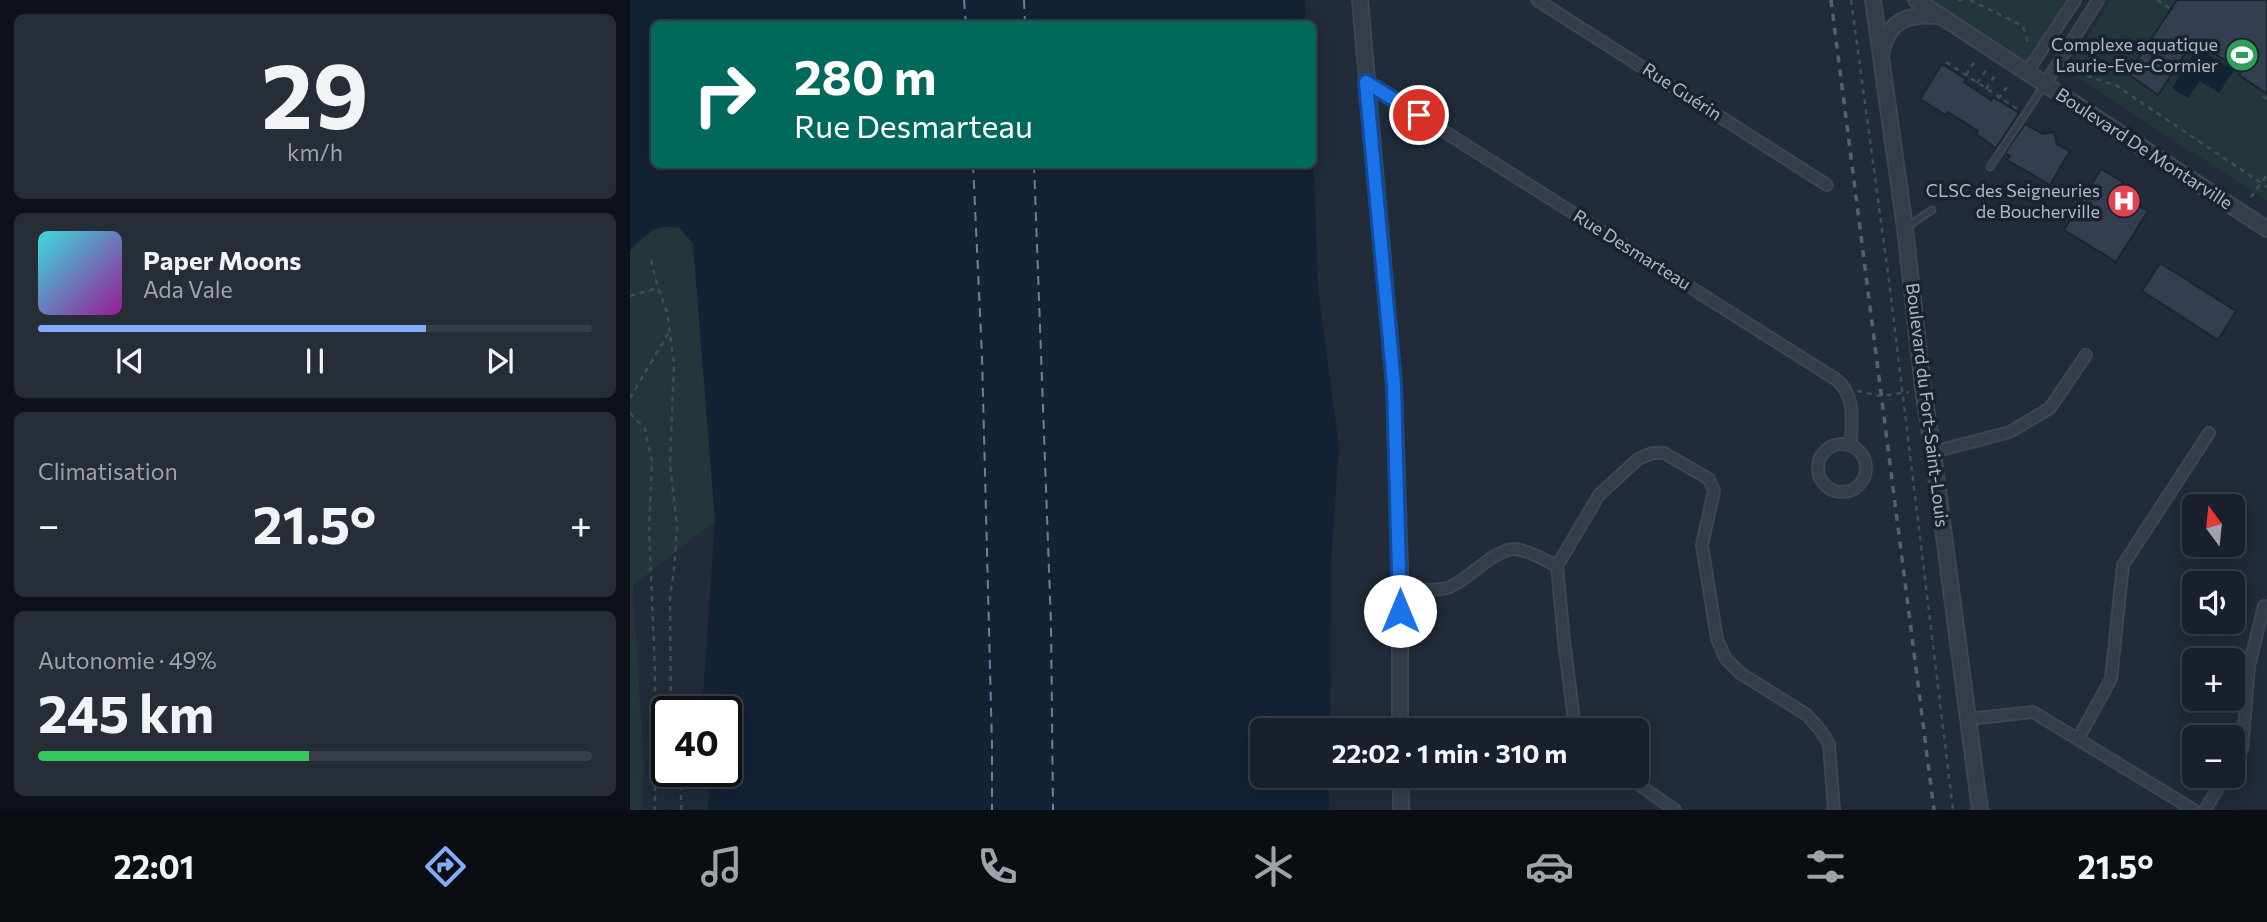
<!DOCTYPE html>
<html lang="fr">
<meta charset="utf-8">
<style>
body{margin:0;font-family:Commissioner,sans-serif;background:#262d37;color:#f1f3f6;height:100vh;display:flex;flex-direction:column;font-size:26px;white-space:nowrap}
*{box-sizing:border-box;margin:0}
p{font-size:23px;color:#9fa3a9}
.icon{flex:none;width:38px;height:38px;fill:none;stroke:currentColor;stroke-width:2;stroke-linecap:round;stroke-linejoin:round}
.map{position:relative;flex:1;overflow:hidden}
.panel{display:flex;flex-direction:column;gap:14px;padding:14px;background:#0e1218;width:630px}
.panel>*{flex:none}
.hud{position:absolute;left:21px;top:21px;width:665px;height:147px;border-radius:10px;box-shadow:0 4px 18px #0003,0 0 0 2px #373e47;background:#00695c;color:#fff;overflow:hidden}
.needle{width:46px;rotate:345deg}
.buttons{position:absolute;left:1552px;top:494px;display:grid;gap:14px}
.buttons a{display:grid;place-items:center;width:63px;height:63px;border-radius:10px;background:#19202b;box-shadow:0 4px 18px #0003,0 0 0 2px #373e47;font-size:35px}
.speed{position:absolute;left:21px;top:696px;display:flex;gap:14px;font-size:35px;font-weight:700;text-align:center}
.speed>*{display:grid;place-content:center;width:91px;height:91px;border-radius:50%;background:#19202b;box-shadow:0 4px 18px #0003,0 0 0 2px #373e47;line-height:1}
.speed .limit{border:4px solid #111;border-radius:10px;background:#fff;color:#111}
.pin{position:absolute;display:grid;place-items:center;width:60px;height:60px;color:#fff;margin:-30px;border:4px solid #fff;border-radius:50%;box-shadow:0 2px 7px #0007}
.me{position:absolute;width:77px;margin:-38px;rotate:0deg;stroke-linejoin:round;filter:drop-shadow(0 0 5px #0008)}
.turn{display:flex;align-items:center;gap:24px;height:147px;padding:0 28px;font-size:32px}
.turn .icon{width:91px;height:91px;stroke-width:2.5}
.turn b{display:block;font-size:49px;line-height:60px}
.big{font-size:52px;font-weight:700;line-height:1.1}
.panel .widget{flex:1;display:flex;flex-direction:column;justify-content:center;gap:10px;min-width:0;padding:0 24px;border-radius:10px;background:#262d37}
.panel .dial{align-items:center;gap:0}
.dial b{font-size:91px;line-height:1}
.song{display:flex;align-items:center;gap:21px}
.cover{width:84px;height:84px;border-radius:10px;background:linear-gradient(135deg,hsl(180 70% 55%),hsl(300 70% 35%))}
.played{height:7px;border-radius:4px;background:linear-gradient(90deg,#81aef9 70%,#373e47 70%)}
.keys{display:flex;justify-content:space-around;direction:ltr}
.heat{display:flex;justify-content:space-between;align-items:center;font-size:38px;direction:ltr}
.charge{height:10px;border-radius:5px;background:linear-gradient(90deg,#34c759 49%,#373e47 0)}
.trip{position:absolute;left:620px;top:718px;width:399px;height:70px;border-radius:10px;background:#19202b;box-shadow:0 4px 18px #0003,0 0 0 2px #373e47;font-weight:700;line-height:70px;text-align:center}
.tab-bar{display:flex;height:112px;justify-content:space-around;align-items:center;background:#0a0d11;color:#9fa3a9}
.tab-bar .icon{width:49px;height:49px}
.tab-bar .active{color:#81aef9}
.tab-bar b{font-size:32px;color:#f1f3f6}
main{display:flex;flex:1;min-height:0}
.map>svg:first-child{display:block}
.green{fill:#23373a}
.water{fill:#142236}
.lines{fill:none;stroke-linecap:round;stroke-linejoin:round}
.ferry{stroke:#6781a5;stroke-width:2;stroke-dasharray:9 7;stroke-linecap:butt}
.building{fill:#333f50;stroke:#1c2430;stroke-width:2}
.service-casing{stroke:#3e4653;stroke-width:9}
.minor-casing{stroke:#3e4653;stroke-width:14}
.tertiary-casing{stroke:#3e4653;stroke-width:18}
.path{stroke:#3b5052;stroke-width:2.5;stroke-dasharray:5 5;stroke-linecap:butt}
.service{stroke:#343d49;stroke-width:5}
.minor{stroke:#343d49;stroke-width:10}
.tertiary{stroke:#343d49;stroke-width:14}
.rail{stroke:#566170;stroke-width:3.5;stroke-dasharray:7 7;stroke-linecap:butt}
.route-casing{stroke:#114b97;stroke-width:18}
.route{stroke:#1a73e8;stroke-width:12}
.labels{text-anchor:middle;stroke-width:7;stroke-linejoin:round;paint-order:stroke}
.poi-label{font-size:18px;fill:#afb7c6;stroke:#1a222e;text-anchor:end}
.street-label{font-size:18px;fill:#afb7c6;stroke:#1a222e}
</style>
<main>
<section class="panel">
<div class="widget dial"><b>29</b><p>km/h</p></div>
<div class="widget">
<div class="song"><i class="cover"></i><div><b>Paper Moons</b><p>Ada Vale</p></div></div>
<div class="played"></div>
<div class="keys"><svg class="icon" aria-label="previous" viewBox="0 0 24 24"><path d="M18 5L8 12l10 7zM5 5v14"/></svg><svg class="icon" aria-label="pause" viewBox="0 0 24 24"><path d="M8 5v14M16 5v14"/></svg><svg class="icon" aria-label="next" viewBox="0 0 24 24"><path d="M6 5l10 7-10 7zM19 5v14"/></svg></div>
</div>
<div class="widget"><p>Climatisation</p>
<div class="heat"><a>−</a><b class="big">21.5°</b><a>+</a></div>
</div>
<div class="widget"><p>Autonomie · 49%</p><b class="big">245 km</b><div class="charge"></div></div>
</section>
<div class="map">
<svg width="1637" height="810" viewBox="0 0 1637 810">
<rect width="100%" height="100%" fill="#212b39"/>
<g class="green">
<path d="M1302,0H1443L1396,66Z"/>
<path d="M1481,0H1637V201L1445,76L1443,61Z"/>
<path d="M100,165L71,321L85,521L3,585L14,771L12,810H0V250Z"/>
</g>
<g class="water">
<path d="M0,0H675L676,24H24V164H682L683,150L688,289L709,447L701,561L700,730H632V775H699V810H78L80,772H96V712H72L85,521L63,244L50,228C24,224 18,232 0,250Z"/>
<path d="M1567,48L1604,70L1589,93L1570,81L1558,98L1542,88Z"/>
</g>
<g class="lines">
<g class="ferry">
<path d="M334,0L336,24"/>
<path d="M394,0L395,24"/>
<path d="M343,164L352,356L362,746V810"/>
<path d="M404,164L421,624L423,810"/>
</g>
</g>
<g class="building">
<path d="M1547,0H1637V94L1609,75L1611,71L1564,40L1528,95L1498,74Z"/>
<path d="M1312,64L1336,79L1334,82L1361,100L1363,97L1389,113L1366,148L1346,134L1348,131L1318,112L1316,115L1290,99Z"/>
<path d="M1395,124L1413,134L1424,132L1427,144L1440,151L1420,185L1377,160L1380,156L1375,153Z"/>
<path d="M1471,169L1493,182L1489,188L1500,194L1497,199L1518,211L1486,262L1434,230Z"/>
<path d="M1530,263L1606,311L1588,340L1512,291Z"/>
</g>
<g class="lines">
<defs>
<g id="service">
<path d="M1360,167L1413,87"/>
<path d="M1278,226L1302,210"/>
</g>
<g id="minor">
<path d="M907,0L1197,185"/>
<path d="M1397,72L1445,0"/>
<path d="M736,82L1207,380C1227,398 1221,422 1221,446"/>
<path d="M1415,84L1468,0"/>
<circle cx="1212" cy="468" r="24"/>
<path d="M1303,452L1380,432L1420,408L1456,355"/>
<path d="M770,589C785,589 806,592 820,587C839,579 867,547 886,549C900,551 915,560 927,566"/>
<path d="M1338,719L1403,712L1564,810"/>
<path d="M950,730L944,720L934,641L927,566L969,495L1008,459L1022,453H1034L1079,479L1084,491L1072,545L1087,639L1096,659L1110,673L1177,715L1191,731L1199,744L1204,810"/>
<path d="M1448,739L1481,679L1493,565L1579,433"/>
<path d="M1603,764L1612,749L1619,666L1634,606"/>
<path d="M995,775L1045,810"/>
<path d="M1575,810L1596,775"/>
</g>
<g id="tertiary">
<path d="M730,0L764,385L770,567V730"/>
<path d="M1243,0L1275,228L1293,389L1303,452L1350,810"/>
<path d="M1286,0L1637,229"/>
<path d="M1252,51C1258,21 1279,13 1307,16"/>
<path d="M771,775V810"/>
</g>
</defs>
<use href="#service" class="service-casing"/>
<use href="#minor" class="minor-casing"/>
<use href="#tertiary" class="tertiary-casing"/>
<g class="path">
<path d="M1221,0L1259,281L1323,810"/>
<path d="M1328,0H1338"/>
<path d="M1340,0L1393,26L1399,46"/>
<path d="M1527,0L1541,9"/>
<path d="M1316,62L1389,110"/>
<path d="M1438,69L1487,86L1637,187"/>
<path d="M1336,75L1345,61"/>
<path d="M1347,83L1357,69"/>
<path d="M1356,89L1366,74"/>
<path d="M1633,96L1637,99"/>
<path d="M1368,99L1380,83"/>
<path d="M1621,197L1637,175"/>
<path d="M21,260L28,288"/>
<path d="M0,296L28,288L37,312L44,363L40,464L47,526L44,570L40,597L41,712"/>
<path d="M1227,391L1251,396L1279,392"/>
<path d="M0,398L39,332"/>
<path d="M0,413L15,429L22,462L19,529L25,672V810"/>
<path d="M51,810V772"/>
</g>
<use href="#service" class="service"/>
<use href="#minor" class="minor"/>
<use href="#tertiary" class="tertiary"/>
<path class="rail" d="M1201,0L1304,810"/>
</g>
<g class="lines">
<defs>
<path id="route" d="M770,611L764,385L736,82L789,115"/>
</defs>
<use href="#route" class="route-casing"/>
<use href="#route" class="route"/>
</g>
<defs>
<symbol id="stadium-disc" viewBox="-11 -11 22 22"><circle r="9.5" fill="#2e9e5b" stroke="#1a222e"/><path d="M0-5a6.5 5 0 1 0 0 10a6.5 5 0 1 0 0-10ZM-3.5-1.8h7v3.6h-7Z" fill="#fff"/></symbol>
<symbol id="hospital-disc" viewBox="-11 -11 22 22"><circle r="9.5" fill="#e0444e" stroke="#1a222e"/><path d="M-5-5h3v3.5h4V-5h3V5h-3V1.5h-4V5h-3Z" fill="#fff"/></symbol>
</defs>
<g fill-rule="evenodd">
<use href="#stadium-disc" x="1593" y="36" width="38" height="38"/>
<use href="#hospital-disc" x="1475" y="182" width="38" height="38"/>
</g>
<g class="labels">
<g class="poi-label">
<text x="1588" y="51">Complexe aquatique<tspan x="1588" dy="21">Laurie-Eve-Cormier</tspan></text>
<text x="1470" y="197">CLSC des Seigneuries<tspan x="1470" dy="21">de Boucherville</tspan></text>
</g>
<g class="street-label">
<text transform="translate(1052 92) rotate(33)" y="6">Rue Guérin</text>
<text transform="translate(1514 149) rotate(33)" y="6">Boulevard De Montarville</text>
<text transform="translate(1002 250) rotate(32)" y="6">Rue Desmarteau</text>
<text transform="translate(1297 405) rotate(83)" y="6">Boulevard du Fort-Saint-Louis</text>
</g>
</g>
</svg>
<div class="buttons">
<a><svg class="needle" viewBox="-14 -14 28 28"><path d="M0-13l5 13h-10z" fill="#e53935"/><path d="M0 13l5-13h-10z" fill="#9fa3a9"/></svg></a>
<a><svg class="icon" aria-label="sound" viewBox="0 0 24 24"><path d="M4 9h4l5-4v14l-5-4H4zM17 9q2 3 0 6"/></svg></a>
<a>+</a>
<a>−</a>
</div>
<div class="speed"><div class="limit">40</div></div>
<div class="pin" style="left:789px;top:115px;background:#d93025"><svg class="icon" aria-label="arrive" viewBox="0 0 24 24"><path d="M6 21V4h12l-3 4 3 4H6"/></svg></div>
<svg class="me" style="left:770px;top:611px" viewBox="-20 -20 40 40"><circle r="19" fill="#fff"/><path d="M0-13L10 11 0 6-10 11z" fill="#1a73e8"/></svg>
<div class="trip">22:02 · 1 min · 310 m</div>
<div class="hud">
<div class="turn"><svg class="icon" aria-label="right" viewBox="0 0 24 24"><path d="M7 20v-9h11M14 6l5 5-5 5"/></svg><div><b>280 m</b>Rue Desmarteau</div></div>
</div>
</div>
</main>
<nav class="tab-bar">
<b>22:01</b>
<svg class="icon active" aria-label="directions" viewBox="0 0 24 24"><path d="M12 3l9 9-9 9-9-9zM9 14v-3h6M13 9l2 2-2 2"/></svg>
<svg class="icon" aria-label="music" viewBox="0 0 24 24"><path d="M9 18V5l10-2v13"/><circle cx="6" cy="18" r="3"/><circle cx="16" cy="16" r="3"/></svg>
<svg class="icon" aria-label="phone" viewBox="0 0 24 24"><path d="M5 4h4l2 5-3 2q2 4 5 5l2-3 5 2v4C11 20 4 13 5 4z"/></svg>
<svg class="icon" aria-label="climate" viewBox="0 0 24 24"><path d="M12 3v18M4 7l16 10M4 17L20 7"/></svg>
<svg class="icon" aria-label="car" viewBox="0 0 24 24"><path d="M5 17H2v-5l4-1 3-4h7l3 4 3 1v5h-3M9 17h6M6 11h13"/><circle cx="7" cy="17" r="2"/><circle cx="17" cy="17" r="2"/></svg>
<svg class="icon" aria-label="filters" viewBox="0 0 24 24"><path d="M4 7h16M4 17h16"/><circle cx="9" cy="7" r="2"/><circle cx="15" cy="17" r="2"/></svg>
<b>21.5°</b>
</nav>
